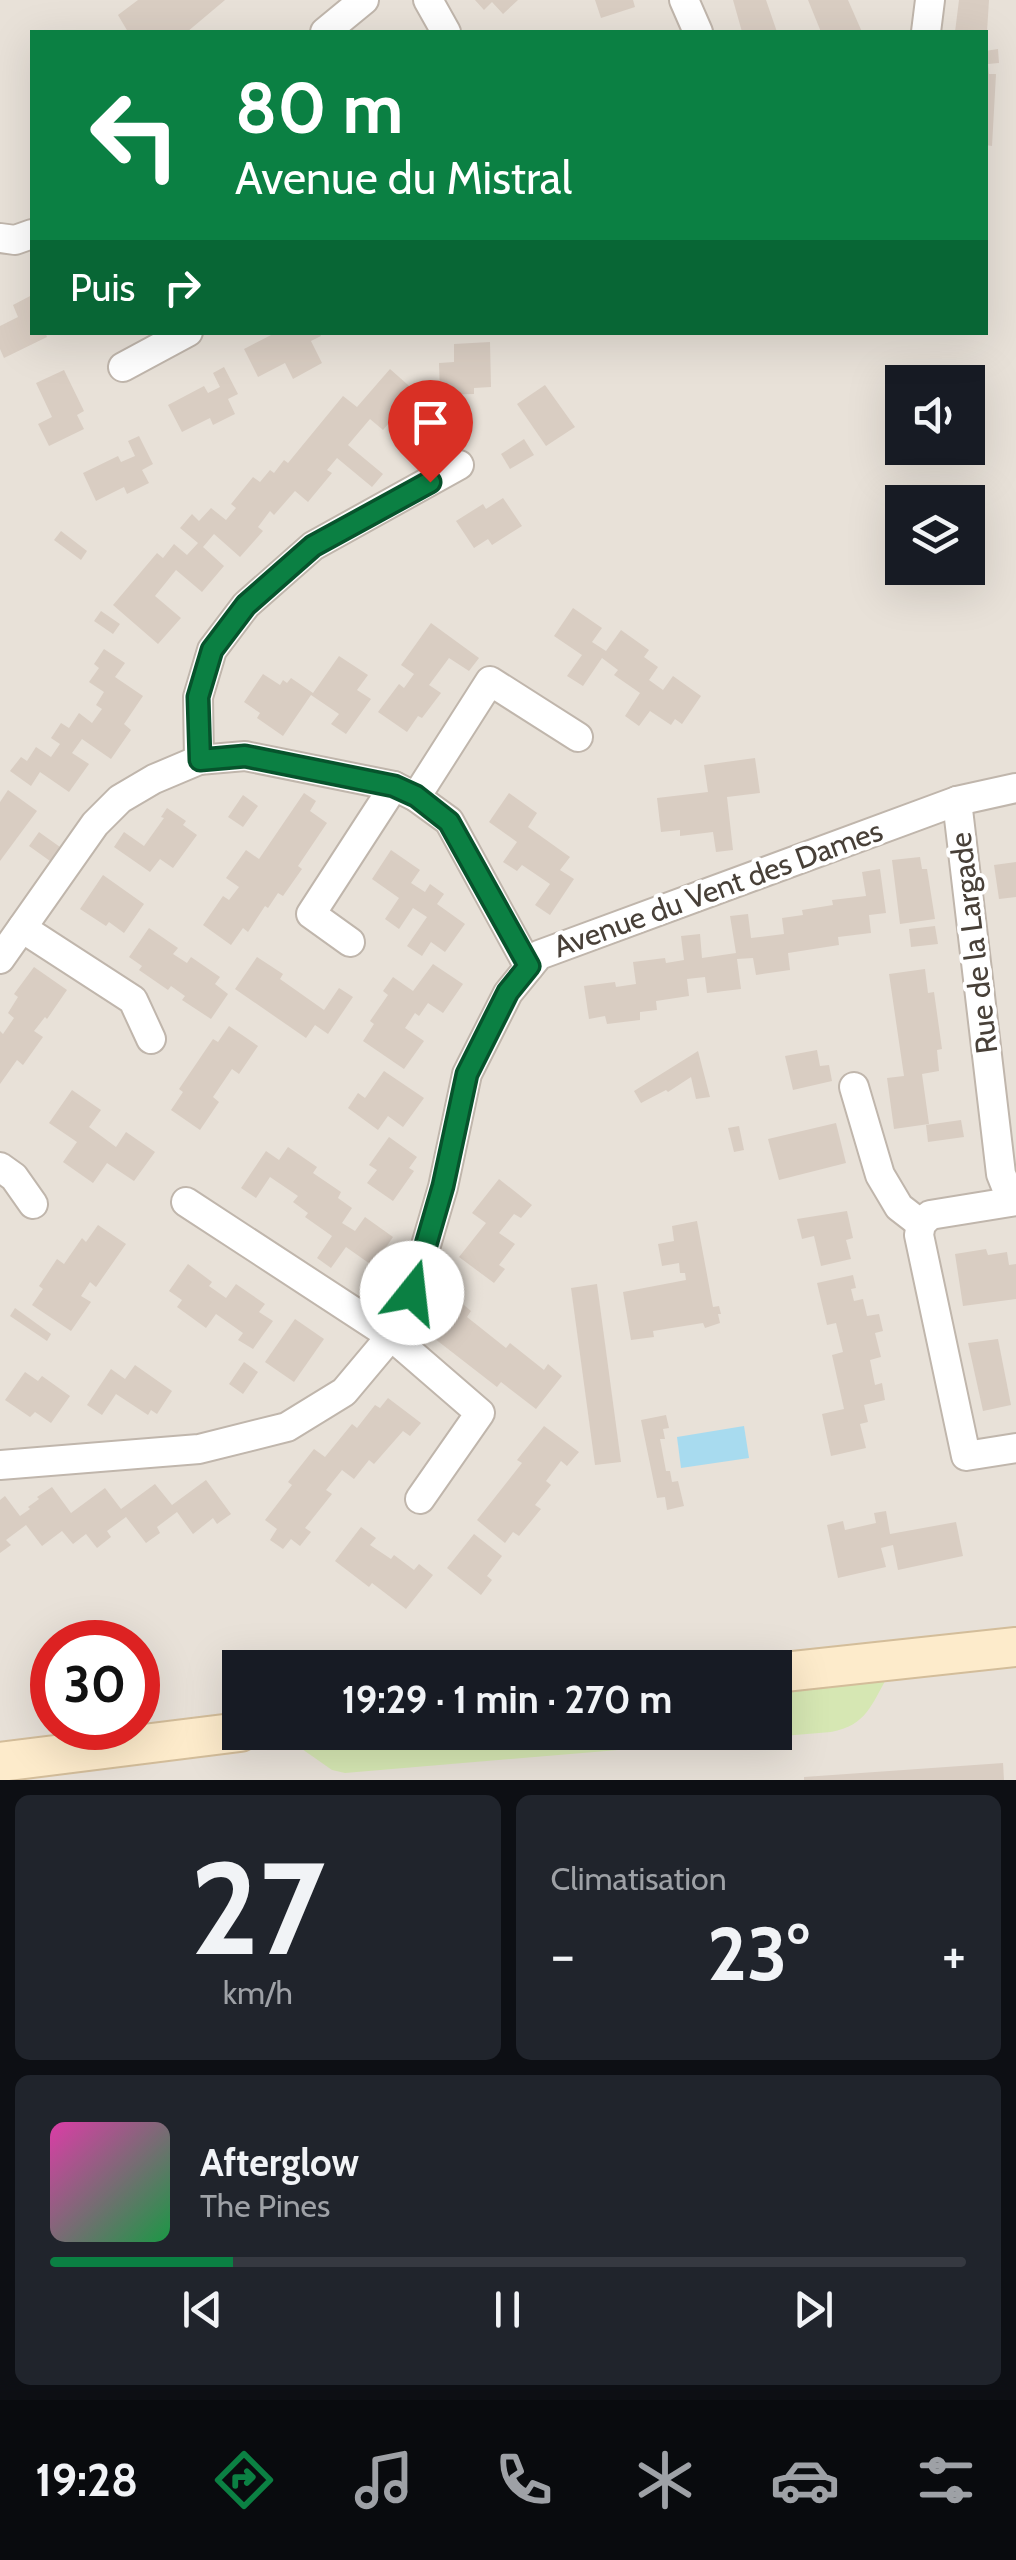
<!DOCTYPE html>
<html lang="fr">
<meta charset="utf-8">
<style>
body{margin:0;font-family:Cabin,sans-serif;background:#20242c;color:#f1f3f6;height:100vh;display:flex;flex-direction:column;font-size:38px;white-space:nowrap}
*{box-sizing:border-box;margin:0}
p{font-size:32px;color:#9ea1a6}
.icon{flex:none;width:55px;height:55px;fill:none;stroke:currentColor;stroke-width:2;stroke-linecap:round;stroke-linejoin:round}
.map{position:relative;height:1780px;overflow:hidden}
.drawer{display:flex;flex-direction:column;gap:15px;padding:15px;background:#0d0f14;flex:1}
.drawer>*{flex:none}
.banner{position:absolute;left:30px;top:30px;width:958px;height:305px;border-radius:0px;box-shadow:0 10px 40px #0002;background:#0b8043;color:#fff;overflow:hidden}
.buttons{position:absolute;left:885px;top:365px;display:grid;gap:20px}
.buttons a{display:grid;place-items:center;width:100px;height:100px;border-radius:0px;background:#171b24;box-shadow:0 10px 40px #0002;font-size:50px}
.speed{position:absolute;left:30px;top:1620px;display:flex;gap:20px;font-size:50px;font-weight:700;text-align:center}
.speed>*{display:grid;place-content:center;width:130px;height:130px;border-radius:50%;background:#171b24;box-shadow:0 10px 40px #0002;line-height:1}
.speed .limit{border:15px solid #d22;background:#fff;color:#111}
.pin{position:absolute;display:grid;place-items:center;width:85px;height:85px;color:#fff;margin:-102px -42px;border-radius:50% 50% 50% 0;rotate:-45deg;box-shadow:0 0 10px #0007}
.pin .icon{rotate:45deg}
.me{position:absolute;width:110px;margin:-55px;rotate:16deg;stroke-linejoin:round;filter:drop-shadow(0 0 8px #0008)}
.turn{display:flex;align-items:center;gap:35px;height:210px;padding:0 40px;font-size:45px}
.turn .icon{width:130px;height:130px;stroke-width:2.5}
.turn b{display:block;font-size:70px;line-height:85px}
.then{display:flex;align-items:center;height:95px;padding:0 40px;background:#0003;gap:20px;font-size:38px}
.big{font-size:75px;font-weight:700;line-height:1.1}
.drawer .tile{flex:1;display:flex;flex-direction:column;justify-content:center;gap:15px;min-width:0;padding:0 35px;border-radius:15px;background:#20242c}
.drawer .dial{align-items:center;gap:0}
.dial b{font-size:130px;line-height:1}
.song{display:flex;align-items:center;gap:30px}
.cover{width:120px;height:120px;border-radius:15px;background:linear-gradient(135deg,hsl(320 70% 55%),hsl(140 70% 35%))}
.played{height:10px;border-radius:5px;background:linear-gradient(90deg,#0b8043 20%,#363941 20%)}
.keys{display:flex;justify-content:space-around;direction:ltr}
.heat{display:flex;justify-content:space-between;align-items:center;font-size:55px;direction:ltr}
.drawer .tiles{flex:1;display:grid;gap:15px;grid-template-columns:1fr 1fr}
.tile:last-child{grid-column:span 2}
.trip{position:absolute;left:222px;top:1650px;width:570px;height:100px;border-radius:0px;background:#171b24;box-shadow:0 10px 40px #0002;font-weight:700;line-height:100px;text-align:center}
.tabs{display:flex;height:160px;justify-content:space-around;align-items:center;background:#090b0e;color:#9ea1a6}
.tabs .icon{width:70px;height:70px}
.tabs .on{color:#0b8043}
.tabs b{font-size:45px;color:#f1f3f6}
.map>svg:first-child{display:block}
.residential{fill:#e8e1d8;fill-rule:evenodd}
.green{fill:#d6e7b3}
.water{fill:#a8dbef}
.building{fill:#d9cdc2}
.lines{fill:none;stroke-linecap:round;stroke-linejoin:round}
.street-casing{stroke:#c0b6ac;stroke-width:32}
.secondary-casing{stroke:#d3bd9a;stroke-width:42}
.street{stroke:#fff;stroke-width:28}
.secondary{stroke:#fdebcb;stroke-width:38}
.route-casing{stroke:#07532c;stroke-width:25}
.route{stroke:#0b8043;stroke-width:18}
.labels{text-anchor:middle;stroke-width:8;stroke-linejoin:round;paint-order:stroke}
.street-label{font-size:30px;fill:#484038;stroke:#fff}
</style>
<div class="map">
<svg width="1016" height="1780" viewBox="0 0 1016 1780">
<rect width="100%" height="100%" fill="#f4f0ea"/>
<path class="residential" d="M0,0H1016V1780H0ZM32,32H985V332H32ZM902,382H968V448H902ZM902,502H968V568H902ZM52,1642H138V1728H52ZM240,1668H775V1732H240Z"/>
<path class="green" d="M888,1676C871,1705 867,1725 831,1732L345,1773L332,1770L302,1749L304,1743L396,1732H775V1689Z"/>
<path class="water" d="M744,1426L749,1458L681,1468L677,1437Z"/>
<g class="building">
<path d="M138,0H225L187,32H128L118,15Z"/>
<path d="M475,0H518L503,14L492,2L484,10Z"/>
<path d="M595,0H633L635,7L601,18Z"/>
<path d="M733,0H766L777,32H742Z"/>
<path d="M808,0H848L862,32H821Z"/>
<path d="M959,0H989L987,32H955Z"/>
<path d="M998,49L999,63L988,64L989,74H996L992,146L985,145V51Z"/>
<path d="M32,295V332H45L47,337L4,358L0,349V326L18,317L13,305Z"/>
<path d="M277,332H319L321,336L311,341L322,363L293,379L285,363L258,377L244,349Z"/>
<path d="M490,342L491,387L474,388V394L440,395L439,363L454,362V344Z"/>
<path d="M224,367L238,394L228,399L235,414L213,425L210,418L182,432L168,405L204,386L208,393L220,387L213,373Z"/>
<path d="M390,369L416,392L383,430L370,419L348,445L383,474L372,487L337,458L327,470L332,473L308,502L295,491L274,515L270,511L258,527L263,531L240,557L214,534L203,547L224,566L202,592L176,570L155,596L181,618L158,644L113,605L157,553L163,558L174,544L187,555L198,543L180,528L192,514L199,521L211,508L226,520L236,508L231,504L253,477L260,482L270,470L274,473L284,460L288,463L343,396L357,407Z"/>
<path d="M64,370L84,411L77,415L84,429L49,446L38,424L52,417L36,383Z"/>
<path d="M545,385L575,427L546,446L517,404Z"/>
<path d="M408,428L428,444L417,458L396,441Z"/>
<path d="M139,436L153,464L142,470L149,483L127,494L124,487L96,501L83,473L118,456L121,462L135,456L128,441Z"/>
<path d="M524,439L534,455L510,469L501,454Z"/>
<path d="M503,498L522,526L492,545L488,539L474,548L456,521L483,504L486,509Z"/>
<path d="M61,531L87,551L81,560L54,540Z"/>
<path d="M573,608L602,628L592,642L606,651L621,630L649,650L644,657L658,667L649,680L663,690L673,676L701,696L682,724L675,719L671,725L650,711L639,726L625,716L640,693L614,675L618,670L602,658L583,686L567,676L582,655L554,636Z"/>
<path d="M101,611L120,624L113,634L94,621Z"/>
<path d="M431,623L479,658L469,671L449,658L429,685L441,693L422,718L418,716L407,732L378,712L399,684L404,688L414,674L401,665Z"/>
<path d="M104,649L125,663L115,677L143,696L124,724L131,730L111,759L82,739L72,753L89,764L69,792L40,772L31,786L10,771L21,757L27,761L36,747L51,757L60,744L51,738L61,723L69,728L79,713L92,723L102,709L96,705L104,692L89,682L99,668L94,664Z"/>
<path d="M339,656L368,675L357,690L371,699L346,734L331,724L339,714L311,695L283,736L257,718L260,713L244,702L263,674L280,685L283,680L287,683L291,678L313,693Z"/>
<path d="M755,758L760,793L727,797L733,850L716,852L713,832L680,836V830L661,832L657,798L708,792L704,765Z"/>
<path d="M8,790L37,811L0,861V802Z"/>
<path d="M304,793L316,801L310,811L327,823L298,866L302,869L283,896L278,893L268,908L265,906L248,932L243,928L231,945L203,925L223,896L229,900L239,887L226,878L246,850L259,859Z"/>
<path d="M509,793L537,813L528,827L570,857L560,870L574,879L550,915L535,905L550,884L522,865L517,871L503,862L517,842L489,822Z"/>
<path d="M243,795L258,806L243,827L228,817Z"/>
<path d="M167,808L186,821L183,825L197,835L173,868L160,859L150,872L114,847L124,832L144,846L164,818L161,817Z"/>
<path d="M39,832L60,847L50,861L29,846Z"/>
<path d="M391,850L420,870L411,883L425,892L430,884L444,894L437,904L465,924L445,952L431,942L422,956L407,946L427,917L413,908L399,929L385,919L399,898L372,879Z"/>
<path d="M920,857L922,869H927L935,919L900,924L892,860Z"/>
<path d="M1016,862V897L999,899L994,865Z"/>
<path d="M880,869L886,913L869,915L871,933L838,937L839,945L788,953L790,970L756,975L753,958L737,959L741,989L707,993L705,977L687,979L689,996L656,1001L657,1010L640,1012V1020L607,1024L605,1016L589,1019L584,986L615,982L616,987L636,984L633,962L665,958L666,963L684,960L681,936L700,934L702,958L736,953L730,916L748,914L751,938L784,934L782,918L803,915L802,910L833,905L832,900L866,896L862,872Z"/>
<path d="M103,875L144,904L124,933L109,922L106,926L80,909Z"/>
<path d="M935,926L938,944L911,947L909,929Z"/>
<path d="M149,928L178,948L173,954L187,963L191,957L220,977L215,984L228,994L211,1019L182,1000L185,996L171,986L168,990L139,970L142,966L129,957Z"/>
<path d="M257,957L283,974L280,979L324,1010L339,988L353,997L328,1034L315,1025L306,1038L235,989Z"/>
<path d="M433,964L463,984L443,1013L428,1003L419,1016L415,1013L405,1028L424,1041L404,1069L363,1041L374,1024L370,1021L388,995L383,991L393,977L413,991Z"/>
<path d="M34,967L67,990L47,1019L45,1017L34,1031L43,1037L23,1065L17,1060L0,1084V1031L3,1034L14,1018L8,1013L18,997L14,994Z"/>
<path d="M925,969L928,993L934,992L942,1049L937,1050L939,1071L922,1074L929,1124L894,1129L887,1078L904,1076L889,974Z"/>
<path d="M229,1026L258,1046L239,1074L232,1069L213,1097L219,1102L200,1130L171,1110L183,1092L179,1089L213,1039L218,1042Z"/>
<path d="M817,1050L820,1066L829,1065L832,1081L793,1090L785,1056Z"/>
<path d="M698,1051L710,1097L696,1099L691,1077L668,1092L666,1090L641,1103L634,1091Z"/>
<path d="M384,1071L424,1098L403,1127L388,1116L378,1130L348,1108L358,1093L365,1098Z"/>
<path d="M72,1090L101,1110L89,1127L116,1147L126,1132L155,1152L134,1181L107,1163L93,1183L63,1162L77,1142L49,1123Z"/>
<path d="M961,1120L964,1137L928,1142L926,1125Z"/>
<path d="M836,1123L846,1163L779,1180L768,1139Z"/>
<path d="M739,1126L744,1150L734,1152L728,1128Z"/>
<path d="M389,1137L417,1157L409,1168L414,1171L393,1201L367,1183L377,1170L369,1165Z"/>
<path d="M288,1147L317,1167L313,1173L341,1192L338,1198L352,1208L342,1223L355,1231L365,1217L393,1237L373,1266L346,1247L331,1268L317,1258L332,1236L305,1217L308,1213L293,1202L298,1196L270,1177L256,1198L241,1188L266,1151L279,1160Z"/>
<path d="M499,1179L532,1205L521,1218L514,1214L499,1233L515,1244L499,1265L505,1269L494,1283L459,1257L486,1223L472,1213Z"/>
<path d="M847,1211L853,1238L846,1240L851,1259L821,1266L814,1236L802,1239L797,1219Z"/>
<path d="M697,1221L713,1307L719,1306L721,1314H718L720,1323L705,1328L703,1323L653,1331L654,1337L631,1340L623,1292L686,1280L685,1273H680L679,1263L662,1266L658,1244L674,1241L672,1226Z"/>
<path d="M98,1225L126,1244L96,1287L90,1282L81,1296L91,1302L71,1331L32,1305L43,1289L39,1286L57,1259L64,1264L82,1238L86,1242Z"/>
<path d="M986,1249L988,1255L1007,1252L1009,1265L1016,1264V1299L963,1306L955,1254Z"/>
<path d="M188,1264L212,1282L209,1286L226,1298L236,1284L265,1304L259,1312L273,1321L253,1349L238,1340L243,1333L216,1314L206,1328L177,1307L182,1300L169,1291Z"/>
<path d="M853,1275L856,1288L851,1289L854,1301L863,1299L867,1316L879,1314L883,1331L875,1333L881,1357L870,1360L875,1385L882,1383L885,1400L864,1405L868,1422L860,1424L866,1448L831,1456L822,1414L844,1409L832,1355L843,1352L836,1323L827,1325L817,1283Z"/>
<path d="M597,1284L621,1462L595,1465L571,1288Z"/>
<path d="M458,1300L471,1311L467,1317L506,1348L510,1343L544,1370L548,1364L562,1376L536,1409L501,1382L497,1387L430,1335Z"/>
<path d="M15,1308L51,1334L47,1341L10,1316Z"/>
<path d="M295,1319L324,1339L294,1382L265,1362Z"/>
<path d="M998,1339L1011,1405L983,1411L968,1343Z"/>
<path d="M244,1362L258,1372L243,1394L229,1384Z"/>
<path d="M135,1365L172,1391L157,1414L151,1410L148,1415L116,1394L102,1415L87,1405L111,1369L125,1379Z"/>
<path d="M25,1372L38,1381L42,1376L70,1396L51,1423L35,1412L30,1417L5,1400Z"/>
<path d="M388,1398L421,1423L410,1436L403,1431L374,1464L369,1460L354,1479L342,1470L326,1490L332,1494L305,1528L311,1532L300,1546L291,1539L283,1549L270,1540L277,1529L265,1520L292,1485L288,1482L314,1449L325,1457L352,1424L357,1428L375,1405L380,1408Z"/>
<path d="M666,1415L669,1428L663,1429L665,1439H660L666,1471H670L672,1482L678,1481L684,1506L667,1510L665,1497L657,1498L641,1420Z"/>
<path d="M544,1426L579,1452L567,1466L561,1461L546,1481L551,1485L535,1505L541,1509L519,1536L513,1532L505,1543L477,1520L522,1463L517,1460Z"/>
<path d="M206,1480L231,1514L217,1524L213,1518L193,1534L177,1512L157,1527L160,1533L146,1543L126,1517L107,1531L111,1537L97,1548L86,1534L73,1544L62,1531L42,1546L26,1525L6,1540L11,1545L0,1553V1500L5,1496L20,1516L30,1509L28,1507L39,1499L37,1497L52,1487L71,1513L105,1488L121,1509L155,1484L172,1505Z"/>
<path d="M886,1511L890,1534L956,1522L963,1556L898,1570L893,1545L881,1548L886,1567L838,1578L827,1525L843,1521L845,1530L876,1523L874,1513Z"/>
<path d="M361,1527L376,1538L370,1545L391,1559L394,1555L414,1570L419,1564L433,1575L406,1609L372,1583L369,1587L335,1561Z"/>
<path d="M474,1534L502,1556L487,1576L492,1580L481,1595L447,1568Z"/>
<path d="M1003,1763L1004,1780H804V1777Z"/>
</g>
<g class="lines">
<defs>
<g id="street">
<path d="M428,0L446,32"/>
<path d="M684,0L698,32"/>
<path d="M325,32L364,0"/>
<path d="M926,32L930,0"/>
<path d="M0,238L15,240L32,234"/>
<path d="M123,367L188,332"/>
<path d="M199,760L198,697L212,650L246,605L313,546L459,465"/>
<path d="M416,797L490,681L578,737"/>
<path d="M957,801L1001,1174L1009,1194L1016,1197"/>
<path d="M22,928L133,1000L151,1039"/>
<path d="M350,942L311,914L394,786"/>
<path d="M0,959L95,824L120,799L154,779L199,760L245,756L394,786L416,797L449,821L529,967"/>
<path d="M854,1087L880,1175L899,1207L921,1224"/>
<path d="M0,1167L14,1177L33,1204"/>
<path d="M1016,1201L930,1215L921,1224L919,1235L966,1456L1016,1448"/>
<path d="M186,1202L391,1336L480,1413L420,1499"/>
<path d="M0,1465L199,1449L287,1427L344,1392L391,1336L412,1293L443,1187L467,1074L508,993L539,955L957,801L1016,788"/>
</g>
<g id="secondary">
<path d="M775,1673L1016,1647"/>
<path d="M0,1762L240,1732"/>
</g>
</defs>
<use href="#street" class="street-casing"/>
<use href="#secondary" class="secondary-casing"/>
<use href="#street" class="street"/>
<use href="#secondary" class="secondary"/>
</g>
<g class="lines">
<defs>
<path id="route" d="M412,1293L443,1186L467,1074L508,992L529,966L449,822L416,796L394,786L245,756L200,760L198,697L212,650L246,605L313,546L430,482"/>
</defs>
<use href="#route" class="route-casing"/>
<use href="#route" class="route"/>
</g>
<g class="labels">
<g class="street-label">
<text transform="translate(718 889) rotate(-20)" y="10">Avenue du Vent des Dames</text>
<text transform="translate(974 943) rotate(-97)" y="10">Rue de la Largade</text>
</g>
</g>
</svg>
<div class="buttons">
<a><svg class="icon" aria-label="sound" viewBox="0 0 24 24"><path d="M4 9h4l5-4v14l-5-4H4zM17 9q2 3 0 6"/></svg></a>
<a><svg class="icon" aria-label="layers" viewBox="0 0 24 24"><path d="M12 4l9 5-9 5-9-5zM3 14l9 5 9-5"/></svg></a>
</div>
<div class="speed"><div class="limit">30</div></div>
<div class="pin" style="left:430px;top:482px;background:#d93025"><svg class="icon" aria-label="arrive" viewBox="0 0 24 24"><path d="M6 21V4h12l-3 4 3 4H6"/></svg></div>
<svg class="me" style="left:412px;top:1293px" viewBox="-20 -20 40 40"><circle r="19" fill="#fff"/><path d="M0-13L10 11 0 6-10 11z" fill="#0b8043"/></svg>
<div class="trip">19:29 · 1 min · 270 m</div>
<div class="banner">
<div class="turn"><svg class="icon" aria-label="left" viewBox="0 0 24 24"><path d="M17 20v-9H6M10 6l-5 5 5 5"/></svg><div><b>80 m</b>Avenue du Mistral</div></div>
<div class="then">Puis<svg class="icon" aria-label="right" viewBox="0 0 24 24"><path d="M7 20v-9h11M14 6l5 5-5 5"/></svg></div>
</div>
</div>
<section class="drawer">
<div class="tiles">
<div class="tile dial"><b>27</b><p>km/h</p></div>
<div class="tile"><p>Climatisation</p>
<div class="heat"><a>−</a><b class="big">23°</b><a>+</a></div>
</div>
<div class="tile">
<div class="song"><i class="cover"></i><div><b>Afterglow</b><p>The Pines</p></div></div>
<div class="played"></div>
<div class="keys"><svg class="icon" aria-label="previous" viewBox="0 0 24 24"><path d="M18 5L8 12l10 7zM5 5v14"/></svg><svg class="icon" aria-label="pause" viewBox="0 0 24 24"><path d="M8 5v14M16 5v14"/></svg><svg class="icon" aria-label="next" viewBox="0 0 24 24"><path d="M6 5l10 7-10 7zM19 5v14"/></svg></div>
</div>
</div>
</section>
<nav class="tabs">
<b>19:28</b>
<svg class="icon on" aria-label="directions" viewBox="0 0 24 24"><path d="M12 3l9 9-9 9-9-9zM9 14v-3h6M13 9l2 2-2 2"/></svg>
<svg class="icon" aria-label="music" viewBox="0 0 24 24"><path d="M9 18V5l10-2v13"/><circle cx="6" cy="18" r="3"/><circle cx="16" cy="16" r="3"/></svg>
<svg class="icon" aria-label="phone" viewBox="0 0 24 24"><path d="M5 4h4l2 5-3 2q2 4 5 5l2-3 5 2v4C11 20 4 13 5 4z"/></svg>
<svg class="icon" aria-label="climate" viewBox="0 0 24 24"><path d="M12 3v18M4 7l16 10M4 17L20 7"/></svg>
<svg class="icon" aria-label="car" viewBox="0 0 24 24"><path d="M5 17H2v-5l4-1 3-4h7l3 4 3 1v5h-3M9 17h6M6 11h13"/><circle cx="7" cy="17" r="2"/><circle cx="17" cy="17" r="2"/></svg>
<svg class="icon" aria-label="filters" viewBox="0 0 24 24"><path d="M4 7h16M4 17h16"/><circle cx="9" cy="7" r="2"/><circle cx="15" cy="17" r="2"/></svg>
</nav>
